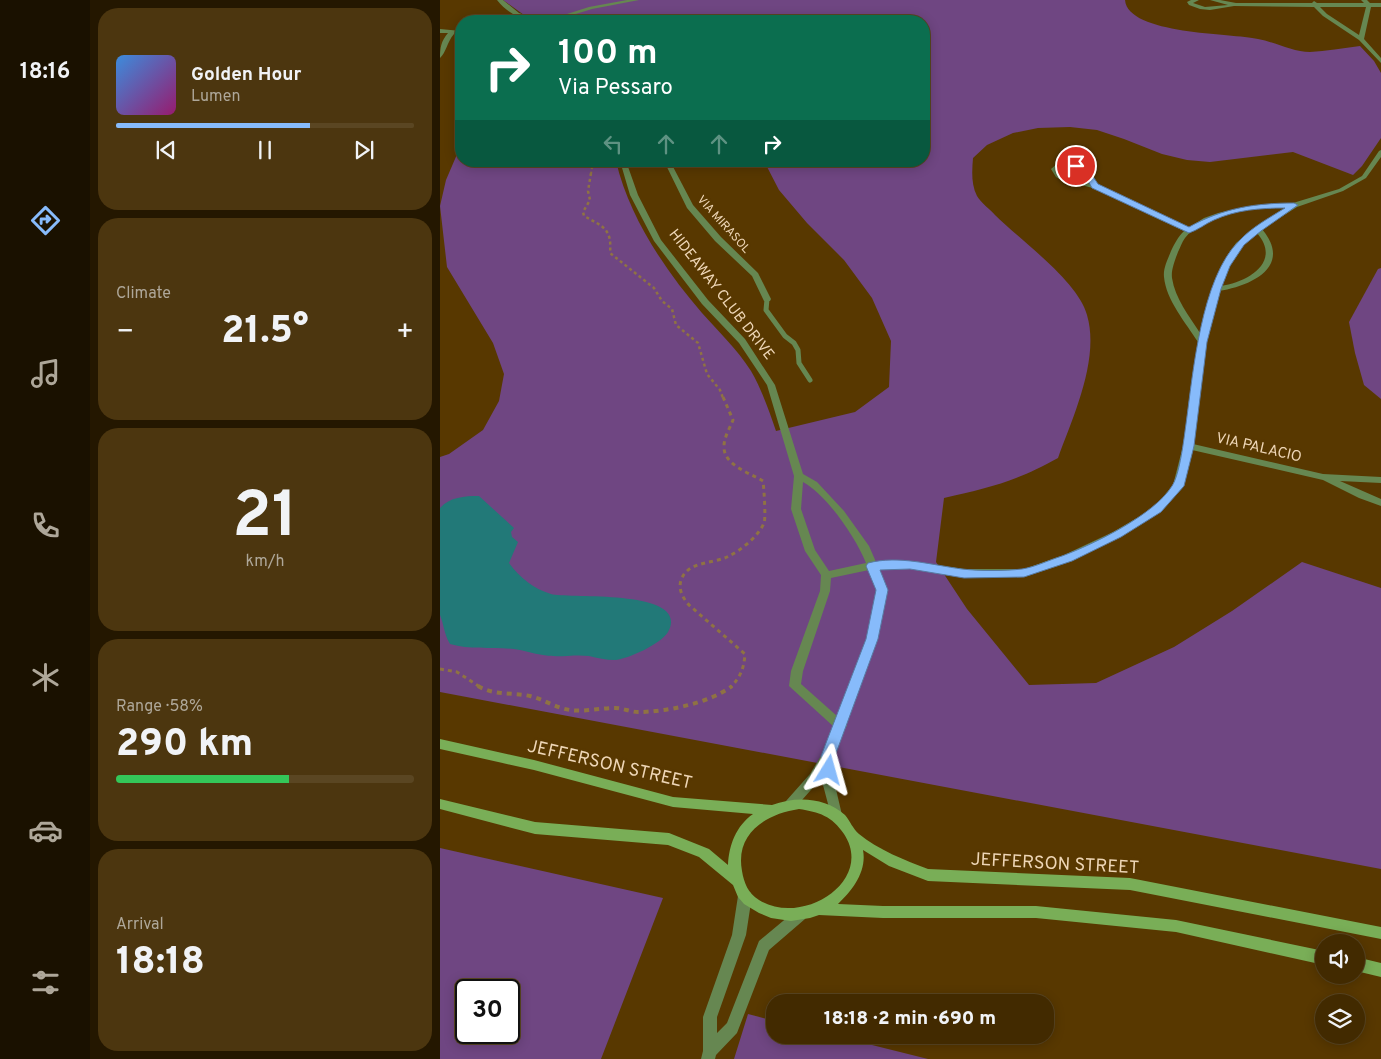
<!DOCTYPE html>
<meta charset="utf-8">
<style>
body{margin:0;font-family:Overpass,sans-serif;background:#4c360f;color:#f1f3f6;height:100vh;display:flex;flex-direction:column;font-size:19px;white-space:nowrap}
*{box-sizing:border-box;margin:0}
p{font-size:16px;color:#aea799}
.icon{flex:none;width:28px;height:28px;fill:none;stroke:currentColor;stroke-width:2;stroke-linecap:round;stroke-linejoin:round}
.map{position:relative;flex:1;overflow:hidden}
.details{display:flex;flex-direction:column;gap:8px;padding:8px;background:#241700;width:350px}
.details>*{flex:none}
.top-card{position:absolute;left:15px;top:15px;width:475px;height:152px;border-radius:20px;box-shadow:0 2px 12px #0003,0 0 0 1px #5a4622;background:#0b6e4f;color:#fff;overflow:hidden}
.controls{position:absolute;left:875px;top:934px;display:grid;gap:10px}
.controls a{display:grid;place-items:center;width:50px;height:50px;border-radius:50%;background:#422a00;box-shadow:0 2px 12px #0003,0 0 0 1px #5a4622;font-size:25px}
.speed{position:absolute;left:15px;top:979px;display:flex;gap:10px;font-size:25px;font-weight:700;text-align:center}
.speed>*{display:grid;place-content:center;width:65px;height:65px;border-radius:50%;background:#422a00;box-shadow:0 2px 12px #0003,0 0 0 1px #5a4622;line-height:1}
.speed .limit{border:2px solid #111;border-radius:8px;background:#fff;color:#111}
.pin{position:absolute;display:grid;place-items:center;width:42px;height:42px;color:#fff;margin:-21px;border:2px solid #fff;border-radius:50%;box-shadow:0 1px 5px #0007}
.me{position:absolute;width:55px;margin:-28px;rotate:8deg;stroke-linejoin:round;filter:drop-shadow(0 0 4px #0008)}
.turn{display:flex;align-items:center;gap:18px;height:105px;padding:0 20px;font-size:22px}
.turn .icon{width:65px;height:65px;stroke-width:2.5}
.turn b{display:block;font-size:35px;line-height:42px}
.lanes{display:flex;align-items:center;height:48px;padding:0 20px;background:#0003;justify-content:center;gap:25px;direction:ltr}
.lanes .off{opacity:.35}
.big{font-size:38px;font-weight:800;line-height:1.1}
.details .widget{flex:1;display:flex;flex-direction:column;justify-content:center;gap:8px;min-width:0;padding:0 18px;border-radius:20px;background:#4c360f}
.details .dial{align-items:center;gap:0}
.dial b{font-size:65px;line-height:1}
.song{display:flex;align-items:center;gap:15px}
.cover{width:60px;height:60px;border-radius:8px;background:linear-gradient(135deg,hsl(210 70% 55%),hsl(320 70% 35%))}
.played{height:5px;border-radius:2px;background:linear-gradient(90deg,#87bbfb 65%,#5a4622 65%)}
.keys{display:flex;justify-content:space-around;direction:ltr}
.heat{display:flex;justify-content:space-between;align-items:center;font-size:28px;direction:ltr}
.charge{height:8px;border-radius:4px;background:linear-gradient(90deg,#34c759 58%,#5a4622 0)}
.trip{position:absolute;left:326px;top:994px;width:288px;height:50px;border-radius:20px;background:#422a00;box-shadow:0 2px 12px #0003,0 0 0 1px #5a4622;font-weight:800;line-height:50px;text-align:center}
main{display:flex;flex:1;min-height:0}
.menu{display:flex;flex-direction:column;width:90px;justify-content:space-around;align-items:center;background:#1a1100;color:#aea799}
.menu .icon{width:35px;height:35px}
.menu .current{color:#87bbfb}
.menu b{font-size:22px;color:#f1f3f6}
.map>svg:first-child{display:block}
.green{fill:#6f4682;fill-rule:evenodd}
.water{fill:#227978}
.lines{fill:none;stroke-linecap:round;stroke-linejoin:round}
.path-far3{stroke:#8f7243;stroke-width:2;stroke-dasharray:2.5 2.5;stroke-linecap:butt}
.path-far2{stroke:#8f7243;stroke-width:2.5;stroke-dasharray:3 3;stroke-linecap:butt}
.path-far1{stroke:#8f7243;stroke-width:3;stroke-dasharray:4 4;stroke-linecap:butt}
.path{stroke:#8f7243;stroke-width:4;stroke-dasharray:5 5;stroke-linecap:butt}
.service{stroke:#668751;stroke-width:5}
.minor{fill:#668751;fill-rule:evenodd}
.secondary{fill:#79ae57;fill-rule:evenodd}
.route{fill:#87bbfb;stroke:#587aa3}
.labels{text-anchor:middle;stroke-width:5;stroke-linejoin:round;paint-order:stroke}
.far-street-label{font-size:12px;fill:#eed6b6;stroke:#583800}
.street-label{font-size:15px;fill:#eed6b6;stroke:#583800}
.near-street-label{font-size:18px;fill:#eed6b6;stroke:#583800}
</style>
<main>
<nav class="menu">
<b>18:16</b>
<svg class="icon current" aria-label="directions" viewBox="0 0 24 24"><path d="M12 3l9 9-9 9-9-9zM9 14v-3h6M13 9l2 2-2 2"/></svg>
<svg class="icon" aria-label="music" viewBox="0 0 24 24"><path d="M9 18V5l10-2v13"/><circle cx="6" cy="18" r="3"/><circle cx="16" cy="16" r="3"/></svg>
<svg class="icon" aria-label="phone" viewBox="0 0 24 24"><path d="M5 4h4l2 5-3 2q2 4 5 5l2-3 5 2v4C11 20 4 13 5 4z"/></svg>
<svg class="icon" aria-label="climate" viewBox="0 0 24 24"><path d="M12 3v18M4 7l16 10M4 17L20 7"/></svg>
<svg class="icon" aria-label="car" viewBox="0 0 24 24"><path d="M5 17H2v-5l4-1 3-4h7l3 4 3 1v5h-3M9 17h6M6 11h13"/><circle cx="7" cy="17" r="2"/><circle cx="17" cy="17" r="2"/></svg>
<svg class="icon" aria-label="filters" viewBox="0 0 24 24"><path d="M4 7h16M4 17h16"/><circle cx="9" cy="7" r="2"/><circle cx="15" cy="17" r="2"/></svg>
</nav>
<section class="details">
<div class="widget">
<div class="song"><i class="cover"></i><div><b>Golden Hour</b><p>Lumen</p></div></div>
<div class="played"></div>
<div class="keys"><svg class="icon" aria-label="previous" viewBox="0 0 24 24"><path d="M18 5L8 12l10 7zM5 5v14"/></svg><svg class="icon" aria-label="pause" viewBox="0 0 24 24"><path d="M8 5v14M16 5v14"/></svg><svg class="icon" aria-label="next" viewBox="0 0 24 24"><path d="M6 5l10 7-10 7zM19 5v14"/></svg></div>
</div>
<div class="widget"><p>Climate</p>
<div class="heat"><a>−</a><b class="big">21.5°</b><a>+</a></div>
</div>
<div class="widget dial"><b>21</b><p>km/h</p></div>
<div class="widget"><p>Range · 58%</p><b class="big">290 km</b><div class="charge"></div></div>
<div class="widget"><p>Arrival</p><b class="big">18:18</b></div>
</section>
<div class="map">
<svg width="941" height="1059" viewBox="0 0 941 1059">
<rect width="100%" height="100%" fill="#583800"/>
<g class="green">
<path d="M63,0H685C688,35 792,33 818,39C835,42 853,52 870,52C886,51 903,48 920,46L934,61L941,73V138L922,166L913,175L853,152L770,162L747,160L722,154L684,139L657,130L630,127L598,128L573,133L547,145L533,158C532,171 531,184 537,196C541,203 550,209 555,215C580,240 638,281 647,315C660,359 633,417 618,458C577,481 549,488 504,498L496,562L527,609L589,685L656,683L734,647L792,611L862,562L941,588V869L0,692V457L9,454L43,430L59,401L64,374L53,343L7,267L0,206L6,180L21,145V161H176C189,217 225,270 262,313C279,332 297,349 311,371C322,390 329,411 336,431L415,412L449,387L451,341L432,298L404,260L367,223L339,190L324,161H484V21H186L146,16L119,20L101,19L84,15Z"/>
<path d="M941,268V399L924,385L915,353L909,322L938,269Z"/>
<path d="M0,848L223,898L161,1059H0ZM26,990H69V1032H26Z"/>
<path d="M308,1014L335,1021V1035H392L488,1059H294Z"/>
</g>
<path class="water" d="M39,496L74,528L71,532L72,537L78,542L69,563C80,578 94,589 111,594C128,599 252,588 228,632C221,644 188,659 175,660C166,660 157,658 149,656C134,654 118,658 103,655C93,654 84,650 74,649C52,647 31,650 10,644C4,634 4,625 0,615V508C10,497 24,496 39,496Z"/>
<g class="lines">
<path class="path-far3" d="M151,174L153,161"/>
<path class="path-far2" d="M151,173L148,191L150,200L143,212L144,216C164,227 172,229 170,253L214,288L222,301L232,309L236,325L258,343L267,374L280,390L283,398"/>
<g class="path-far1">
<path d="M283,397L293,420C290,428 284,437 284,446C283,465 310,473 323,481C324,489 326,518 324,523C318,537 300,551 287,557C272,564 248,561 241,580C238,590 243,598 249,605L305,654C304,668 301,676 291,687"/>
<path d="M0,669L17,672L40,687"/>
</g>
<path class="path" d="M38,686C55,696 71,692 90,696C103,699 116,708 130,710C144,712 161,708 175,708C183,708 190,712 198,712C226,712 270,703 292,686"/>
<path class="service" d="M327,299L326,310L345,336L354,343L358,350L359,363L370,380"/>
<g class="minor">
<path d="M57,0H63L79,13L102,21C84,22 68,14 57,0Z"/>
<path d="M187,0H199L152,9L113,21H105L149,7Z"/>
<path d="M751,0H759L753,3L765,7L788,5L770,0H780L796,3H872L874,1L877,3H924L921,0H927L930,3H941V7H931L924,39L941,58V63L919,40L883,16L874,7L794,6L770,10L760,9L749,5L747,2ZM880,7H926L919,35L887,14Z"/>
<path d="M0,29L21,31V35L14,34C7,42 6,53 0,58C0,48 1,41 8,33H0Z"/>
<path d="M941,150V157L926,178L903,191L857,207L822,229C853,266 812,286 779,291L766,342L753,444L883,474L941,477V483L900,481L941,499V506L919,498L883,480L752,450L743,486L720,512L681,536L632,561L584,577H524L470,569L439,570L447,590L437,639L406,724L407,726L403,730L393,755L395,785L402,815L400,819L396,820L392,819L383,785V774L378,782L354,809L350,810L346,809L344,805L346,801L370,774L385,749L393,726L349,686L351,671L380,591L381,575L365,551L351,509L354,476L327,385L299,343L262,304L214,241L190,195L180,161H186L198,195L221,240L268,300L305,339L335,385L363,474L377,482L404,511L429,546L436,562L470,561L524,569H584L624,555L673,532L714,508L733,485L743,446L758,342C746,323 726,300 724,277C723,268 728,259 731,251C735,243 738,237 744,231L653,188L621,180L616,177L611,169L618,163L626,161L634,163L645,169L658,185L748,228L764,218L778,213L811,206L853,203L899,189L922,176L939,151ZM626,165L635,168L649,183C638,180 624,180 618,170ZM846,207L815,227L796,243L782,266L772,289L760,333C749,316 735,298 732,278C731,270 735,260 738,252C740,248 742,242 745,238C767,211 813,209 846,207ZM817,233C842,262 808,282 781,286C791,263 797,249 817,233ZM363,482C387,495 416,538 426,563L389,571L375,550L361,509ZM429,570L437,590L427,639L397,716L361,684L363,671L390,591L391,578Z"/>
<path d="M224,161H230L253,205L281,237L318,273L331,299L330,301H324L312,276L275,241L247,208Z"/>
<path d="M305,890L310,892L312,896L306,935L277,1017V1033L287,1023L319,941L355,911L360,909L365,911L367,915L365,919L329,950L297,1033L276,1055L275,1059H261L263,1051V1017L292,935L298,896L300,892Z"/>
</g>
<g class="secondary">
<path d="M0,739L94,760L233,797L332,805C356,796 385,797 405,815C410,821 413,829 419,834C437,849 466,861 488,869L690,878L941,927V939L690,890L488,881L449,866L423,850C427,871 413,890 398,904L443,906H596L736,920L884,951V965L736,932L596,918H443L379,915L370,918L351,921L331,918L319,913L304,904L298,897L293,885L259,857L228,845L95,834L0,809V799L95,822L229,833L269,849L288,865C289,845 296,826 313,814L233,807L94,770L0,749ZM359,809C379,812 392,816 404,834C435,881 362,927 319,900C308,893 304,883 302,871C295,833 326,814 359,809Z"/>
<path d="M916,957L941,963V977L916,971Z"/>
</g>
</g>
<path class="route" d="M634,164C646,164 652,175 658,184L749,227C783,208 815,203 854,203L858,205L821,231L804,245L790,266L781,289L767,342L754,446L744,486L721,512L681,537L632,561L584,577L524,578L470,569L440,570L448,590L438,639L395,756L396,770L394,775L389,776L384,775L381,756L426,639L436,590L426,566L428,563C458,555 492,565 522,569C539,571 565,571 582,569C595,567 609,560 622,556C654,544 714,515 732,486C740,474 744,438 746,424C753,373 761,278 799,241C812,227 829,218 845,208C820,208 796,210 774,220C765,224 758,230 749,233L652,188L644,174L634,168Z"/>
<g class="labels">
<g class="far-street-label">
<text transform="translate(284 224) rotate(48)" y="4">VIA MIRASOL</text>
</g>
<g class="street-label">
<text transform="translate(282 294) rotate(52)" y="5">HIDEAWAY CLUB DRIVE</text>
<text transform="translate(819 447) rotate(13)" y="5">VIA PALACIO</text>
</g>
<g class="near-street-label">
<text transform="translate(170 764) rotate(13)" y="6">JEFFERSON STREET</text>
<text transform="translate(615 863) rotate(3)" y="6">JEFFERSON STREET</text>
</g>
</g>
</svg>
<div class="controls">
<a><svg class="icon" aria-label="sound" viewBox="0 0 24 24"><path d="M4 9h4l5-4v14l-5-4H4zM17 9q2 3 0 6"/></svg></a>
<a><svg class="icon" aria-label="layers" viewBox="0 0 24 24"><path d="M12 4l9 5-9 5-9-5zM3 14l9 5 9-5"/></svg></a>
</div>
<div class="speed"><div class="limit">30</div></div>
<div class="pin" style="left:636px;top:166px;background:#d93025"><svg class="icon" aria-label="arrive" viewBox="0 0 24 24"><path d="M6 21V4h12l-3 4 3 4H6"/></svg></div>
<svg class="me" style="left:389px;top:770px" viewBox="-20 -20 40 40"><path d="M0-17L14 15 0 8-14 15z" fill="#87bbfb" stroke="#fff" stroke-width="4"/></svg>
<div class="trip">18:18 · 2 min · 690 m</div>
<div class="top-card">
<div class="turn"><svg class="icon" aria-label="right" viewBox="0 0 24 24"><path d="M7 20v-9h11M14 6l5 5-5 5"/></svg><div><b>100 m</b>Via Pessaro</div></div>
<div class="lanes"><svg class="icon off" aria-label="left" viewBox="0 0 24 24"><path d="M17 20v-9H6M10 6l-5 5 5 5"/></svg><svg class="icon off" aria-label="ahead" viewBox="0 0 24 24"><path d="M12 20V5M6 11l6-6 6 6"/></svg><svg class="icon off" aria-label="ahead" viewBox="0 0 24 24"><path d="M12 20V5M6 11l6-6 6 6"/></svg><svg class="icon" aria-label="right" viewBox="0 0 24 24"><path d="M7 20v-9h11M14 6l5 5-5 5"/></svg></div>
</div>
</div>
</main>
